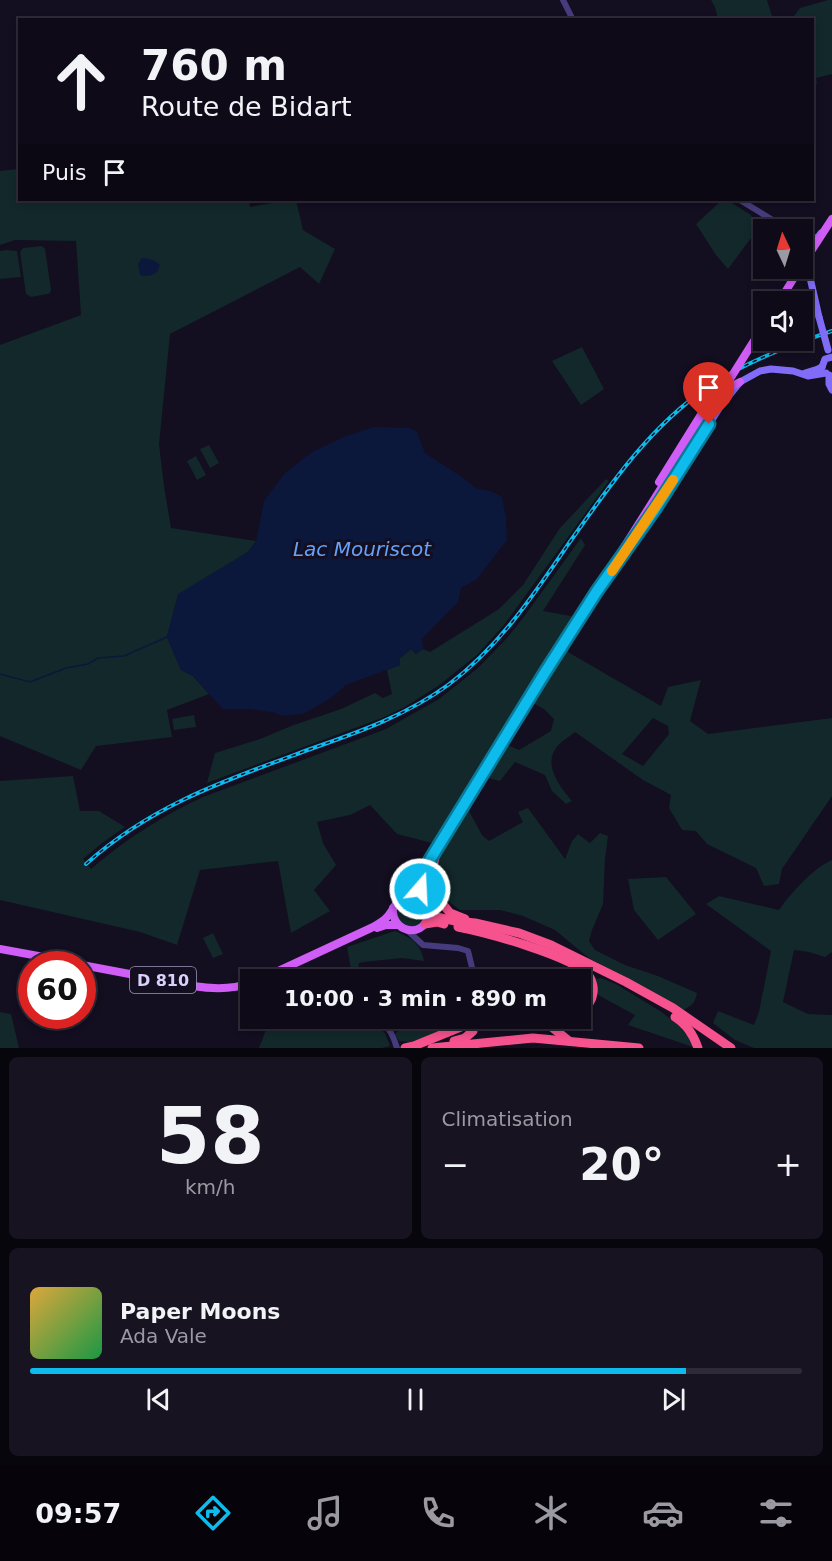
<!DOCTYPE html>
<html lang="fr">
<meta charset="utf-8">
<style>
body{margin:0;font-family:"DejaVu Sans",sans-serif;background:#171321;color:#f1f3f6;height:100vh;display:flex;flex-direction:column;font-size:22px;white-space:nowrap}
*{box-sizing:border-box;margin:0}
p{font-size:20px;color:#9b9aa2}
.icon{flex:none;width:33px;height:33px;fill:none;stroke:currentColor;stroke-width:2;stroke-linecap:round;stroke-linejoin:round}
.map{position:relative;height:1048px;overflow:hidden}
.sheet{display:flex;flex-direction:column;gap:9px;padding:9px;background:#08060d;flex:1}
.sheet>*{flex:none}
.guide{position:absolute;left:18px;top:18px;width:796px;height:183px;border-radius:0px;box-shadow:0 3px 9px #0003,0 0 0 2px #2e2b37;background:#0e0a18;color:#f1f3f6;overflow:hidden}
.needle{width:39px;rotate:356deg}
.controls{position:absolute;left:753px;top:219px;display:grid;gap:12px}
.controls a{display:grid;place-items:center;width:60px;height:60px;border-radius:0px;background:#0e0a18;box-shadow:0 3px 9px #0003,0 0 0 2px #2e2b37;font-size:30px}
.speed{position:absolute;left:18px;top:951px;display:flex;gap:12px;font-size:30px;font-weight:700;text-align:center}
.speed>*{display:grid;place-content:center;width:78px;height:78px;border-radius:50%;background:#0e0a18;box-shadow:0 3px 9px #0003,0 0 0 2px #2e2b37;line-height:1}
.speed .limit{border:9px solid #d22;background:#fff;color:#111}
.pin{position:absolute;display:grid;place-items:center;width:51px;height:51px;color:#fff;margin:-62px -26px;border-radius:50% 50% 50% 0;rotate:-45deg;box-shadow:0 0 6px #0007}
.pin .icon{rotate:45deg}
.me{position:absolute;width:66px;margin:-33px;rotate:19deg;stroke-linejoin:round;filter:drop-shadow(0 0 4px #0008)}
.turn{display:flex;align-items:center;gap:21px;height:126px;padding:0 24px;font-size:27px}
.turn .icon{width:78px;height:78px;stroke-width:2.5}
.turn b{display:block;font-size:42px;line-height:51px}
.then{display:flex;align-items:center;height:57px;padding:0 24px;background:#0003;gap:12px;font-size:22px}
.big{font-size:45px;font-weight:700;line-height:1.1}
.sheet .widget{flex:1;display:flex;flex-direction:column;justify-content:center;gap:9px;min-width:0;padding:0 21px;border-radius:9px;background:#171321}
.sheet .dial{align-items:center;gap:0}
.dial b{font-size:78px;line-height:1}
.song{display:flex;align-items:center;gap:18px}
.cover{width:72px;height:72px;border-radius:9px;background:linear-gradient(135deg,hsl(40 70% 55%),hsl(140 70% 35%))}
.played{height:6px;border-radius:3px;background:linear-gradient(90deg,#0dbbec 85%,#2e2b37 85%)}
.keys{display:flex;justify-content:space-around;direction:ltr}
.heat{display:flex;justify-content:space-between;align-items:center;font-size:33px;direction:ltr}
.sheet .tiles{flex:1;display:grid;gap:9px;grid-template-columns:1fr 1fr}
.widget:last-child{grid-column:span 2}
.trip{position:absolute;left:240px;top:969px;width:351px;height:60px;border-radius:0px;background:#0e0a18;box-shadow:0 3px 9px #0003,0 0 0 2px #2e2b37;font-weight:700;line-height:60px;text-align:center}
.dock{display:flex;height:96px;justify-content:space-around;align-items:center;background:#06040a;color:#9b9aa2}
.dock .icon{width:42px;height:42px}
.dock .current{color:#0dbbec}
.dock b{font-size:27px;color:#f1f3f6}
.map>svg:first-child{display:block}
.green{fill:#12282a;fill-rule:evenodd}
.water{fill:#0c173c}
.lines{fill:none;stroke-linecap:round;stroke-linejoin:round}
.stream{stroke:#0c173c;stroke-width:1.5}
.tertiary{stroke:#463c7d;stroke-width:6}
.secondary{stroke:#816cf7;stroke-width:7}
.primary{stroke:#d05df6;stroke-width:8}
.motorway{stroke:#f6528d;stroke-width:9}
.rail-casing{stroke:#0dbbec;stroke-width:4}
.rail{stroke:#130e20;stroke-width:1.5;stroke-dasharray:4.5;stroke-linecap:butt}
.secondary-bridge{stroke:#816cf7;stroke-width:7}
.primary-bridge{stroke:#d05df6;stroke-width:8}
.route-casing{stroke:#087a99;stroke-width:15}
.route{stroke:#0dbbec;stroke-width:10}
.slow{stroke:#f59e0b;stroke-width:10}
.labels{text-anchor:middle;stroke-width:6;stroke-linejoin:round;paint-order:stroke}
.shield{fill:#130e20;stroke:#9e96ba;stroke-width:1.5}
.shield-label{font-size:16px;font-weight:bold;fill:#dad0fc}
.water-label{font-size:20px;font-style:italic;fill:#64a1f7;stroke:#130e20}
</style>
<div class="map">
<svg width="832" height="1048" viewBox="0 0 832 1048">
<rect width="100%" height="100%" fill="#130e20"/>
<g class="green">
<path d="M711,0H767L773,19H718L715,7Z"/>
<path d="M828,0H832V74L816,78L817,84L813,85V20L797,19L794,16L800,8Z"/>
<path d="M19,169L20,200H249L250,207L272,203V200H296L303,230L335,249L319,284L300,267L170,334L159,444L164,486L171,528L256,541L248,552L178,595L167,637L181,670L193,676L209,694L167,710L172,737L96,746L81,770L0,736V345L81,315L76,241L15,240L0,245V171Z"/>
<path d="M722,200H727L751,215L757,230L728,269L716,255L696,224Z"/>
<path d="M42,246L45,249L51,290L50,293L47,294L31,297L26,294L20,252L23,248Z"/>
<path d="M6,250L17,251L21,277L0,279V251Z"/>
<path d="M582,347L604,389L581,405L552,361Z"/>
<path d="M209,445L219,463L210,468L200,449Z"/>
<path d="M196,456L206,475L197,480L187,461Z"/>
<path d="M606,479L609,481L504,625L477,655L438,686L403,708L382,718L207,783L215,753L260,739L291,726L341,709L375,693L383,698L392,694L387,670L400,665V658L411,649L416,654L423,649L430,652L499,609L523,585L560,528Z"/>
<path d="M581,538L585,545L543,611L571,616L568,652L661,706L668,687L701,680L690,721L708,734L832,718V796L782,869L779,884L764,886L756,868L707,844L696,831L682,830L669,808L671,795L643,780L575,732C569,737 560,742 556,748C543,766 561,788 572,801L566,804L552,791L545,775L515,762L500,781L488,778L469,811L482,835L489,841L523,822L518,812L528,808L565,859L572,841L578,834L590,843L600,833L608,836L605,859L603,904L592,930L589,941L595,950L625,965L658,976L697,993C695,1003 692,1006 683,1010L643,986L590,959L555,930L523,916L500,910H460L448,901L439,878L432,843L397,834L370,805L350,815L317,822L323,843L336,865L314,890L330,911L291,933L278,861L200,870L177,945L140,932L0,900V781L73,776L80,811H99L125,827L102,843L83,859L91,869C126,839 162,816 203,797L386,729L439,699L478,668L507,638L523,618ZM531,702L544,709L554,719L551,731L519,750L505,744ZM653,718L668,726L669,734L643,766L622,754Z"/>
<path d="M194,715L196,727L174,730L172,719Z"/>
<path d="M832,860V952L825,957L809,952L794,950L783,1002L808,1014L832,1015V1048H754L735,1040L713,1023L718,1011L754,1025L759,1012L771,951L706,904L719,896L779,910C791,893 812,869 832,860Z"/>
<path d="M666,877L696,914L658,940L634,910L628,879Z"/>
<path d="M406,897C421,896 434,912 421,924C419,926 415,927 412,928L398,923L395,908L401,900Z"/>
<path d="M395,931C411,938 420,942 424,961L402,958L363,962L359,963L357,974L352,975L347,947Z"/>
<path d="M213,933L223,954L213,958L203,938Z"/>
<path d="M601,978L616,984L660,1011L681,1027L691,1040L693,1047L628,1025L635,1015L598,995L596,979Z"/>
<path d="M0,1012L11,1014L19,1048H0Z"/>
<path d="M272,1019H305L314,1024L330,1028L357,1023H372L385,1033L390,1046L382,1048H259L269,1022Z"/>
<path d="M442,1019H462L448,1029L433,1035L410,1042L399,1041L395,1034C402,1026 413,1028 423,1025C429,1023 435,1021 442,1019Z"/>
</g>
<g class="water">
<path d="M142,258C149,258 154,260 160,265L158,271C153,276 146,277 140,275L138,264Z"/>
<path d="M374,427L410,428L417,432L425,453L462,477L476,488L490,491L502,497L506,518L507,540L477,579L461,588L458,602L422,639L423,649L416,654L411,649L400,658V665L346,685L331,698L303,714L282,716L272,712L247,709H223L193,676L181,670L167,637L178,594L248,552L256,541L264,501L285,473L312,452L346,436Z"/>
</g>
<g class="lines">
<path class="stream" d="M0,674L30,682L66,668L88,664L98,658L124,656L167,637"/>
<g class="tertiary">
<path d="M563,0L573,20"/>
<path d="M740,200L789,230"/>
<path d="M407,930L423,945L458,948L468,951L475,980"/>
<path d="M311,1018C317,1021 324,1024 330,1024C349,1025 376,1008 389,1030C393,1035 395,1042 397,1048"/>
<path d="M389,1029C400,1019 416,1025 430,1018"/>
</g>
<g class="secondary">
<path d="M809,241L818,237L821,233"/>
<path d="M806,260L819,317"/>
<path d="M822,367L825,359L832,357"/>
<path d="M805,373L818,369L822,367"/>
<path d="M829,375V384L832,390"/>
<path d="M665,493L720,407L740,382L760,371L771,369L793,371L808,376L826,373"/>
</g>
<g class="primary">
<path d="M779,302L800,268"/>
<path d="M659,482L710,400L725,390L740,382"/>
<path d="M642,528L665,493"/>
<path d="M409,894L544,674L667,479"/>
<path d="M393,908C391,932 422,939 428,917C431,907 425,903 422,896C419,890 420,883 420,877"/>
<path d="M377,928L386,925H398"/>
<path d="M0,949L82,964"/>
<path d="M82,965L193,986C212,989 232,990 250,983"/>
<path d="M259,980L371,928C376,925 383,922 387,917C398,906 399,883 422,897"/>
</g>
<g class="motorway">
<path d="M437,848L432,871L433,886L438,898L450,913L465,919"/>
<path d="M429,908L432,914L438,917L454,921L475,923L519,933L551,945L626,982L673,1008L731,1048"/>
<path d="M425,924L437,922L444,924"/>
<path d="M458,927C484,932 574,956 589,976C592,980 594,988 593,993C592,1002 587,1007 580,1012"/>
<path d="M675,1017C687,1025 693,1034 698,1048"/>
<path d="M548,1024L569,1041"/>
<path d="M454,1041L465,1038L473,1031"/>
<path d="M405,1048L414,1046L468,1024L485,1018"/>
<path d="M432,1048L533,1038L639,1048"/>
</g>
<defs>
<path id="rail" d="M86,864C154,803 232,778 316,747C362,731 408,714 448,685C498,648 533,596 567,546C608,488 648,428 708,387C745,362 789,346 832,331"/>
</defs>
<use href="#rail" class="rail-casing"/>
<use href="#rail" class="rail"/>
<path class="secondary-bridge" d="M819,317L828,350"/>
<g class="primary-bridge">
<path d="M802,265L832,219"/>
<path d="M667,479L764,325"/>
</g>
</g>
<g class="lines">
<defs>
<path id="route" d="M420,889V876L544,674L597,591L655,509L709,424"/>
</defs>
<use href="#route" class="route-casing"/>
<use href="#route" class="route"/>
<path class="slow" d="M612,571L673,480"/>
</g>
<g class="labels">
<rect class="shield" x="130" y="967" width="66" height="26" rx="4.5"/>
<g class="shield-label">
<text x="163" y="986">D 810</text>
</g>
<g class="water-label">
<text x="362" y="556">Lac Mouriscot</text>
</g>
</g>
</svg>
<div class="controls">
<a><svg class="needle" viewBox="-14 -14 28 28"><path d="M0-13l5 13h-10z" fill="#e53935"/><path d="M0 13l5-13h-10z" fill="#9b9aa2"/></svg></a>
<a><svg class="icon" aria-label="sound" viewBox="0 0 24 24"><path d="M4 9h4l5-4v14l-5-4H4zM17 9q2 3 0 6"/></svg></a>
</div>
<div class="speed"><div class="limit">60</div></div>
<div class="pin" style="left:709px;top:424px;background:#d93025"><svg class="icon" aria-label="arrive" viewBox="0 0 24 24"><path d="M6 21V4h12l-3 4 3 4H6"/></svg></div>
<svg class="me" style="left:420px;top:889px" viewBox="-20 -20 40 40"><circle r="17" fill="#0dbbec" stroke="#fff" stroke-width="3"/><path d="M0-11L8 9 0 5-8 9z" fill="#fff"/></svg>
<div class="trip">10:00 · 3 min · 890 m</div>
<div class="guide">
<div class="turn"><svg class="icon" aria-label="ahead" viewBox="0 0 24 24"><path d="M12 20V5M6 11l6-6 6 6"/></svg><div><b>760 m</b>Route de Bidart</div></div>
<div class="then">Puis<svg class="icon" aria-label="arrive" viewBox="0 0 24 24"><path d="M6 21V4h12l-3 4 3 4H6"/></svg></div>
</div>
</div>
<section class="sheet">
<div class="tiles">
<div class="widget dial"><b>58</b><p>km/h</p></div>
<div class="widget"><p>Climatisation</p>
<div class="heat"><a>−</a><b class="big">20°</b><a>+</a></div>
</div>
<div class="widget">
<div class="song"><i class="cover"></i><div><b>Paper Moons</b><p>Ada Vale</p></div></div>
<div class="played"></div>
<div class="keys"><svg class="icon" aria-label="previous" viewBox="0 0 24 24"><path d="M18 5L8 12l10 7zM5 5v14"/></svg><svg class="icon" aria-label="pause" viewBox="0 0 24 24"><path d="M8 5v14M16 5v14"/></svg><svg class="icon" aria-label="next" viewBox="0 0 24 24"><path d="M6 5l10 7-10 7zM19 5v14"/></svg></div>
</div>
</div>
</section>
<nav class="dock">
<b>09:57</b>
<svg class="icon current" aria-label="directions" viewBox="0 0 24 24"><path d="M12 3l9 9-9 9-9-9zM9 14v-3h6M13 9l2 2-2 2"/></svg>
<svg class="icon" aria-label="music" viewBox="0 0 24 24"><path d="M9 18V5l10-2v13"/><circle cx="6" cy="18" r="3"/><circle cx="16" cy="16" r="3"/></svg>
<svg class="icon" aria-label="phone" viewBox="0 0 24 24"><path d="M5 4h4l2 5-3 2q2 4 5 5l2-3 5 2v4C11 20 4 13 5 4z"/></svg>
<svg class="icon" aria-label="climate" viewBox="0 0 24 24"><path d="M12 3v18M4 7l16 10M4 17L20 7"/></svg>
<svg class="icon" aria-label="car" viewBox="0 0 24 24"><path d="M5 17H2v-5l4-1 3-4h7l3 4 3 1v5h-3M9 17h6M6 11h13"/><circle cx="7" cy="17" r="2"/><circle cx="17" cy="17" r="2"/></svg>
<svg class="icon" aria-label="filters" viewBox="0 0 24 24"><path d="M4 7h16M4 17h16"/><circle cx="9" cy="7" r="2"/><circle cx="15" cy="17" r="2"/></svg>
</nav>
